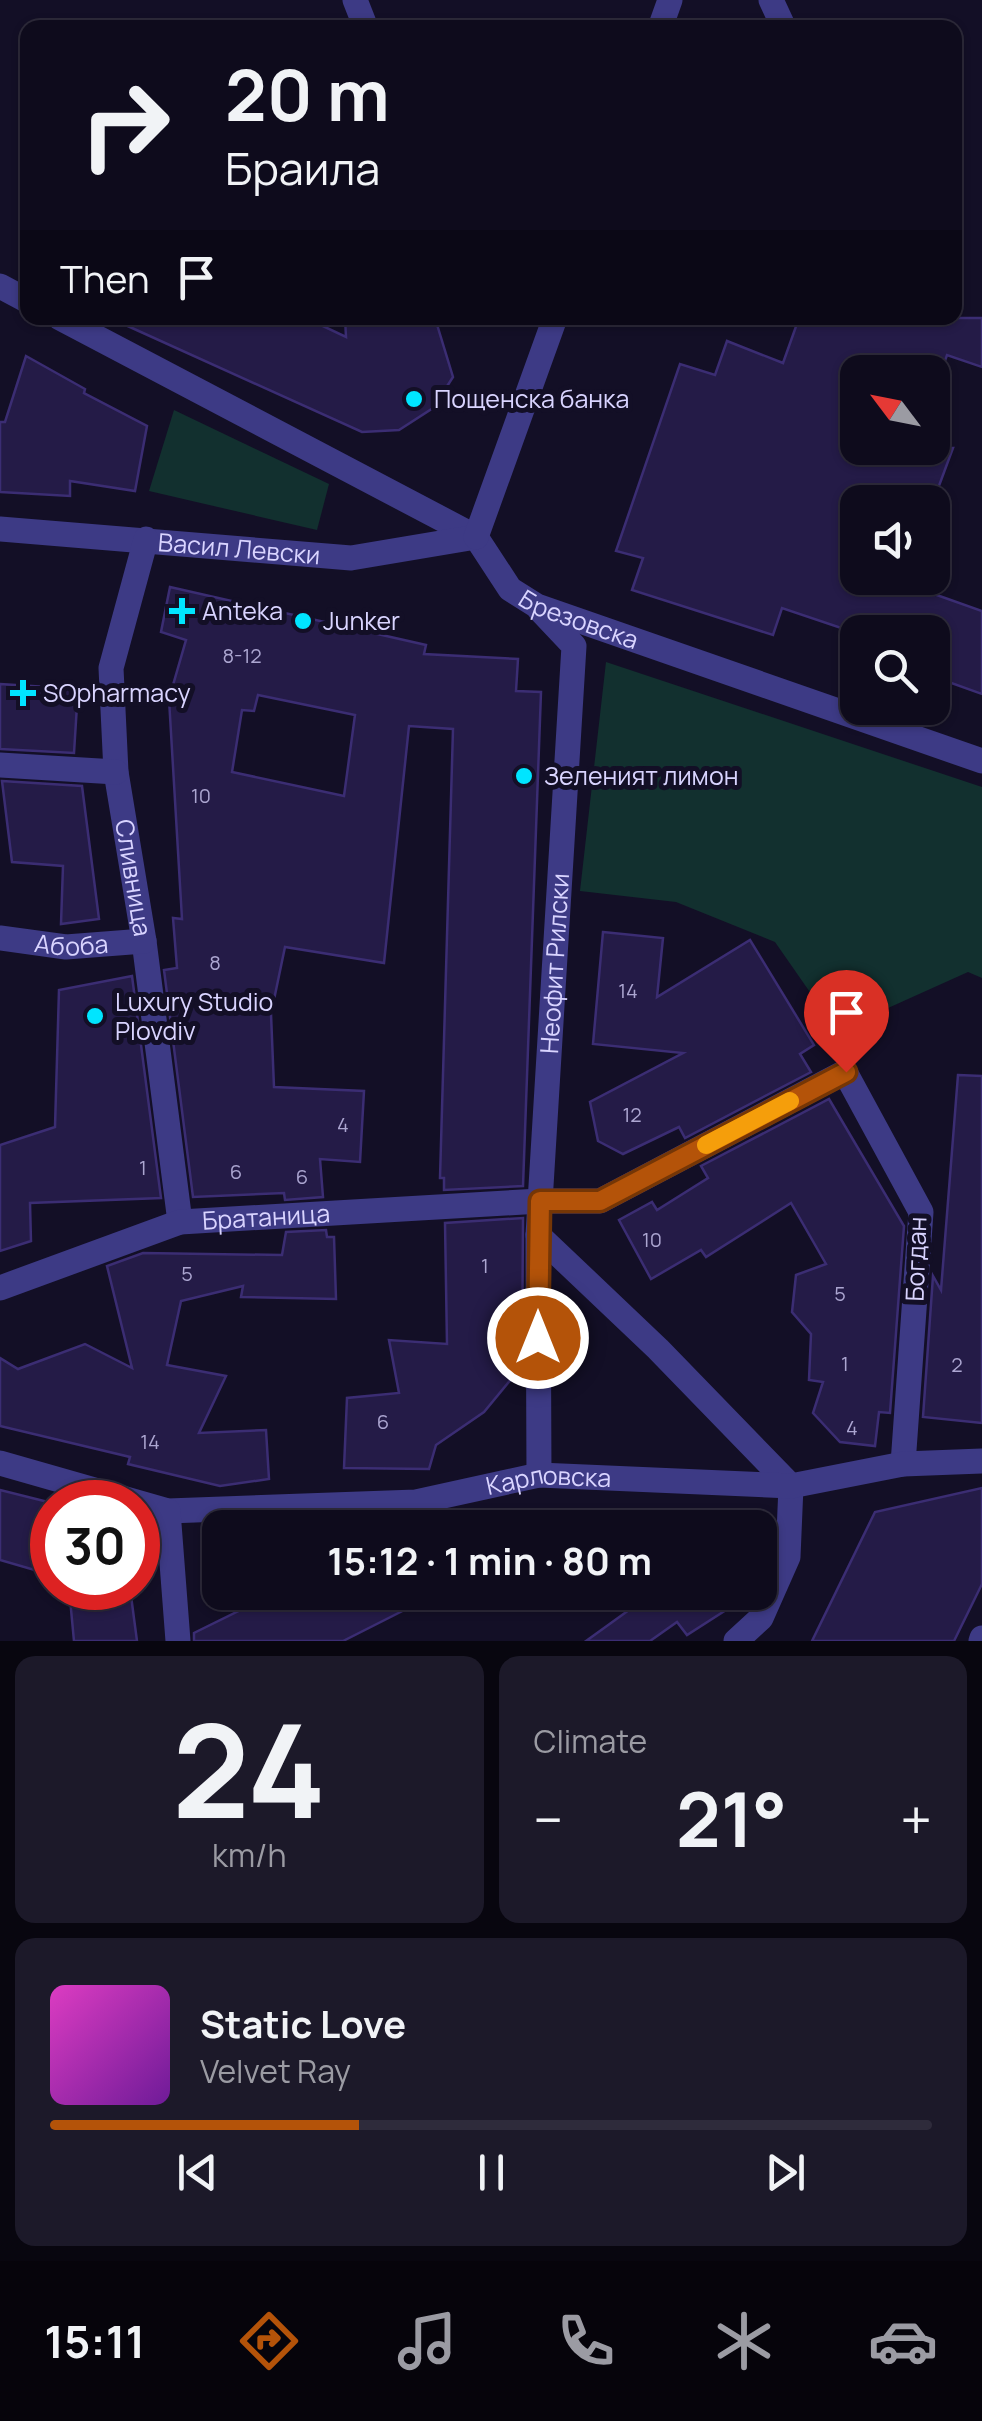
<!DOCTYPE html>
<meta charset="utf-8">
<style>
body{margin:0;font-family:Manrope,sans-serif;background:#1c1929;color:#f1f3f6;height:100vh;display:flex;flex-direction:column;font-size:38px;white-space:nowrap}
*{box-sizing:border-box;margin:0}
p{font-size:32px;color:#9b9ba3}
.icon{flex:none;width:55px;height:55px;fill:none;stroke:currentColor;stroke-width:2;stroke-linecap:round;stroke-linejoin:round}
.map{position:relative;height:1641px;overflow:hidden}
.details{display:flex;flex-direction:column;gap:15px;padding:15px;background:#08060f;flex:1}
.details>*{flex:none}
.top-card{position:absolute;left:20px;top:20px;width:942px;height:305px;border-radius:20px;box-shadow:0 2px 8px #0004,0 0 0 2px #2e2b3b;background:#0e0b1c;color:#f1f3f6;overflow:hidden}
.needle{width:65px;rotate:302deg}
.tools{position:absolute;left:840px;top:355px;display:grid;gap:20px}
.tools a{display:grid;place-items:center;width:110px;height:110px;border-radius:20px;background:#0e0b1c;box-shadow:0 2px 8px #0004,0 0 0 2px #2e2b3b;font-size:50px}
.speed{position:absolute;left:30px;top:1480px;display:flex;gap:20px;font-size:50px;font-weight:700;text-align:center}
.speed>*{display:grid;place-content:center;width:130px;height:130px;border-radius:50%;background:#0e0b1c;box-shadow:0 2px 8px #0004,0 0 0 2px #2e2b3b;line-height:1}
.speed .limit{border:15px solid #d22;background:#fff;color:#111}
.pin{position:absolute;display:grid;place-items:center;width:85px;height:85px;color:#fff;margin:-102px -42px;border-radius:50% 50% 50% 0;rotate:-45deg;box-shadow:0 0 10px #0007}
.pin .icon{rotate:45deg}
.me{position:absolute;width:110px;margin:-55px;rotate:0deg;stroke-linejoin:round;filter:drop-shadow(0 0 8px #0008)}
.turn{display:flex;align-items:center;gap:35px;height:210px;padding:0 40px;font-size:45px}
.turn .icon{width:130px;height:130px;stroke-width:2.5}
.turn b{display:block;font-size:70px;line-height:85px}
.then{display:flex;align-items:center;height:95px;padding:0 40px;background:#0003;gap:20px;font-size:38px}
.big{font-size:75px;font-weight:700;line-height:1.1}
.details .widget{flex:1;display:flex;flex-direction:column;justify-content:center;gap:15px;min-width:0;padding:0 35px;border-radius:20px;background:#1c1929}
.details .dial{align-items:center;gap:0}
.dial b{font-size:130px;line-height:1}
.song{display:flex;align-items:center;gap:30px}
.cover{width:120px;height:120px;border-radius:15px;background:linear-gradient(135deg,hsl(310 70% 55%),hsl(280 70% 35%))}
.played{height:10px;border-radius:5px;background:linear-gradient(90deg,#b45309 35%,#2e2b3b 35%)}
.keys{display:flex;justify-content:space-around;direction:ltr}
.heat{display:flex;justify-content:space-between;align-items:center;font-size:55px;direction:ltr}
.details .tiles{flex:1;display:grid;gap:15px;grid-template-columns:1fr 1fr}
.widget:last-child{grid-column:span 2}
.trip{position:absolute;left:202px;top:1510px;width:575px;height:100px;border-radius:20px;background:#0e0b1c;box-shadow:0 2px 8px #0004,0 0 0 2px #2e2b3b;font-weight:700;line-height:100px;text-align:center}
.menu{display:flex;height:160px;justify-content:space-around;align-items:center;background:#06040b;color:#9b9ba3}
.menu .icon{width:70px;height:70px}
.menu .current{color:#b45309}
.menu b{font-size:45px;color:#f1f3f6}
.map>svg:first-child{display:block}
.green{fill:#12302f}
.building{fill:#241b47;stroke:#3b2d73;stroke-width:2.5;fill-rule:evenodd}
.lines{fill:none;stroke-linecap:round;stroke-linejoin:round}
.minor{stroke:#3d3a85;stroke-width:25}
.route-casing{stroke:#753606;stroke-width:25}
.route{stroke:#b45309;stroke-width:18}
.slow{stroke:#f59e0b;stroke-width:18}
.poi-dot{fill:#00e5ff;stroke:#130f26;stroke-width:4}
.labels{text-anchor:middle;stroke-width:10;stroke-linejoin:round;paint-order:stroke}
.number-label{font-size:20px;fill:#aca6d1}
.poi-label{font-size:25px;fill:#d9d4ff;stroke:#130f26;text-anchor:start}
.street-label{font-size:25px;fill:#d9d4ff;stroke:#130f26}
</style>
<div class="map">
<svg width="982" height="1641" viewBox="0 0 982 1641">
<rect width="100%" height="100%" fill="#130f26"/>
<g class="green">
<path d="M174,410L329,484L317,530L149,491Z"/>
<path d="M606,662L982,787V978L968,972L837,1031L775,942L676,902L580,891Z"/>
</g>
<g class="building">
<path d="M110,318H306L346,337L345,318H435L453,377L433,408L399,430L362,432Z"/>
<path d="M799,318H982V367L947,355L941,372H858V448H953L933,502H858V578H906L903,583L982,611V694L932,676V632H853L782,608L773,635L632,590L643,558L616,551L680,364L715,375L727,341L783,363Z"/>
<path d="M26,356L85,389L84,393L147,426L135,491L70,481V496L0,492V422H5Z"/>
<path d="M170,587L426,645L424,654L518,659L516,691L541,692L523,1186L444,1190V1178H440L453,729L409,726L384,963L285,947L271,1014L274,1087L364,1091L360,1162L320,1159L323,1197L285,1200L284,1193L193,1197L164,970L177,968L173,918L182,919L169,699L186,640L161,632ZM258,695L355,715L344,796L232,772L242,710L254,711Z"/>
<path d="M0,684L78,689L74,753L0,749Z"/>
<path d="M2,781L82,786L99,919L61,924L63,866L12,862Z"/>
<path d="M603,932L663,938L657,997L750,940L814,1045L800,1054L811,1072L685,1138L679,1127L623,1154L598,1141L590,1102L683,1053L593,1044Z"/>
<path d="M132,976L161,1198L30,1203L31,1241L0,1251V1145L55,1127L59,990Z"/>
<path d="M958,1075L982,1076V1423L923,1417L933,1276L941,1290Z"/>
<path d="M829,1099L904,1226L890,1413L879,1412L875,1446L840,1442L813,1413L823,1382L809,1380L811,1334L792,1312L796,1275L826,1264L791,1203L706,1257L701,1250L651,1279L619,1220L652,1202L657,1210L708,1178L701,1166Z"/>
<path d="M523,1218L522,1366L484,1412L436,1445L429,1469L344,1468L347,1398L399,1393L389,1340L447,1344L445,1223Z"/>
<path d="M326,1230L327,1237H334L336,1299L241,1297L243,1286L181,1301L167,1365L226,1376L199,1433L266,1430L269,1479L220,1486L128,1464L130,1457L0,1426V1358L18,1369L85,1344L132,1368L107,1266L143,1253L282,1255L286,1232Z"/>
<path d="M982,1488V1584L954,1641H812L875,1512Z"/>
<path d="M0,1490L52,1503V1575L0,1560Z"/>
<path d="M69,1588H130L137,1641H74Z"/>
<path d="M277,1592H440L343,1641H194V1633Z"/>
<path d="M654,1592H754L687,1635L677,1622L650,1641H586Z"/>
</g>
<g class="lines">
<g class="minor">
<path d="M355,0L366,28"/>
<path d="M771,0L784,28"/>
<path d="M660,28L670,0"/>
<path d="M0,286L28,301"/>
<path id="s1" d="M60,318L476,537L510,589L537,606L982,761"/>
<path id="s2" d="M0,529L351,558L476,537"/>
<path d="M476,537L555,318"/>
<path id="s3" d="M146,539L111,668L116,772L144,941L180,1222"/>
<path d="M0,765L116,772"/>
<path id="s4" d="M0,938L66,947L144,941"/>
<path d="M538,1235L658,1349L791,1486L788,1557L761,1618L736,1641"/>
<path id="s5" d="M0,1288L180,1222L540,1201H600L845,1072L921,1212L903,1464"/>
<path id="s6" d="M0,1463L168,1511L416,1502L539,1475L791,1486L903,1464L982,1461"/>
<path id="s7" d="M539,1475L538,1235L574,646L540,610"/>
<path d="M168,1511L178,1641"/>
<path d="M981,1641L982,1638"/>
</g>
</g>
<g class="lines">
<defs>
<path id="route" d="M538,1338L540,1201H600L846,1072"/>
</defs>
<use href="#route" class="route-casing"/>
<use href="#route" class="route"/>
<path class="slow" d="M706,1145L790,1101"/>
</g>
<g class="poi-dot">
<circle cx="414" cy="399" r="10"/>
<path d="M177 596h10v10h10v10h-10v10h-10v-10h-10v-10h10z"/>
<circle cx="303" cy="621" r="10"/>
<path d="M18 678h10v10h10v10h-10v10h-10v-10h-10v-10h10z"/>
<circle cx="524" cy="776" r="10"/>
<circle cx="95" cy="1016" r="10"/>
</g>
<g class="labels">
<g class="number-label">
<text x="242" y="663">8-12</text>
<text x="201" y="803">10</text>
<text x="215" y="970">8</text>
<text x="628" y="998">14</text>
<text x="632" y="1122">12</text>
<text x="343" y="1132">4</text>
<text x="143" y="1175">1</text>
<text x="236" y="1179">6</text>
<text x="302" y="1184">6</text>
<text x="652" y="1247">10</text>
<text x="485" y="1273">1</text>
<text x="187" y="1281">5</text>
<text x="840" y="1301">5</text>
<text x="845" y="1371">1</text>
<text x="957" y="1372">2</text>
<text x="383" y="1429">6</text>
<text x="852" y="1435">4</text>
<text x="150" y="1449">14</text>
</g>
<g class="poi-label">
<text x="434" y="408">Пощенска банка</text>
<text x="202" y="620">Anteka</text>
<text x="323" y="630">Junker</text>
<text x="43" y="702">SOpharmacy</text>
<text x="544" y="785">Зеленият лимон</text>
<text x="115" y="1011">Luxury Studio<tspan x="115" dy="29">Plovdiv</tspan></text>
</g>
<g class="street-label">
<text dy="9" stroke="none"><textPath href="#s2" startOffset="240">Васил Левски</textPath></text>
<text dy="9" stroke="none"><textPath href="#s1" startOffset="608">Брезовска</textPath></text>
<text dy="9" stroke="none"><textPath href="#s3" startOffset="345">Сливница</textPath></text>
<text dy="9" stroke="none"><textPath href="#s4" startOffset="72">Абоба</textPath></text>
<text dy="9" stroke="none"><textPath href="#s7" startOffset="512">Неофит Рилски</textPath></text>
<text dy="9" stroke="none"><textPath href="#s5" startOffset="278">Братаница</textPath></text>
<text transform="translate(916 1259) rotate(-88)" y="9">Богдан</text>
<text dy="9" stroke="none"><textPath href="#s6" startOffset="558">Карловска</textPath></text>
</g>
</g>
</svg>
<div class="tools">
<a><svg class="needle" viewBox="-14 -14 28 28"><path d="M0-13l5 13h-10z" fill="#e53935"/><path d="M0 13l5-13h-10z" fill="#9b9ba3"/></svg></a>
<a><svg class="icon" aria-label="sound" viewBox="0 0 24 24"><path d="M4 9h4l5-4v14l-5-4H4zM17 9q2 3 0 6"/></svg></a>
<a><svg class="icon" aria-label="search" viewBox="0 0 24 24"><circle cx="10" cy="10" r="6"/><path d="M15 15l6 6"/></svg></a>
</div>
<div class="speed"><div class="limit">30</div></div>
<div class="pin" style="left:846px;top:1072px;background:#d93025"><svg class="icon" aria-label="arrive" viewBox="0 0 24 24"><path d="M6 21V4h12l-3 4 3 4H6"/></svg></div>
<svg class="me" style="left:538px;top:1338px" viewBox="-20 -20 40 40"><circle r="17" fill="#b45309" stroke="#fff" stroke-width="3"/><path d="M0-11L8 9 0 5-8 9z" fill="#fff"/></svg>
<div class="trip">15:12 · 1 min · 80 m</div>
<div class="top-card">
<div class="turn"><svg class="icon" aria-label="right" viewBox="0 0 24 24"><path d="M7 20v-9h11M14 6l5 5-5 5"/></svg><div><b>20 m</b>Браила</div></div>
<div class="then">Then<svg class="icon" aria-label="arrive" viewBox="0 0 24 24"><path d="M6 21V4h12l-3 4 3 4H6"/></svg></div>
</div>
</div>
<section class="details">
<div class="tiles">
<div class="widget dial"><b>24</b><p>km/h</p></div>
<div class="widget"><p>Climate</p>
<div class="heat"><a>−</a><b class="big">21°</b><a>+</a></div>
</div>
<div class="widget">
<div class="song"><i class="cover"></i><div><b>Static Love</b><p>Velvet Ray</p></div></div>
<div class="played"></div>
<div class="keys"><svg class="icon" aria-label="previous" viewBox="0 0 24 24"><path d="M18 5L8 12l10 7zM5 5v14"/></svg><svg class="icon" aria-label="pause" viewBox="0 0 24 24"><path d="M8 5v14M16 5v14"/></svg><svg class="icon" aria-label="next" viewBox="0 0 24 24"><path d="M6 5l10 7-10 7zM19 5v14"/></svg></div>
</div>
</div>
</section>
<nav class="menu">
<b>15:11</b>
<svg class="icon current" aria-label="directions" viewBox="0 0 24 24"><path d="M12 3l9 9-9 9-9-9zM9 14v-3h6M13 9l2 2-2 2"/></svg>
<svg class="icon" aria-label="music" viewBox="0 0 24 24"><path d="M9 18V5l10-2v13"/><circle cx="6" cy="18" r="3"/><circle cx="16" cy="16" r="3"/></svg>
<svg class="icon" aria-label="phone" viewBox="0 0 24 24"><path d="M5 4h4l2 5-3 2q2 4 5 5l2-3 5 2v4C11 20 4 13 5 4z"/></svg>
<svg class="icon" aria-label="climate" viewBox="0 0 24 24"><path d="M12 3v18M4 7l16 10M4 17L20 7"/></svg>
<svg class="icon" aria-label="car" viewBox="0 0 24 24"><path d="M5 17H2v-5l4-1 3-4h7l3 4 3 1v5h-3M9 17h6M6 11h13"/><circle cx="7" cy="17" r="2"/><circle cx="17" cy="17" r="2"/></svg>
</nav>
